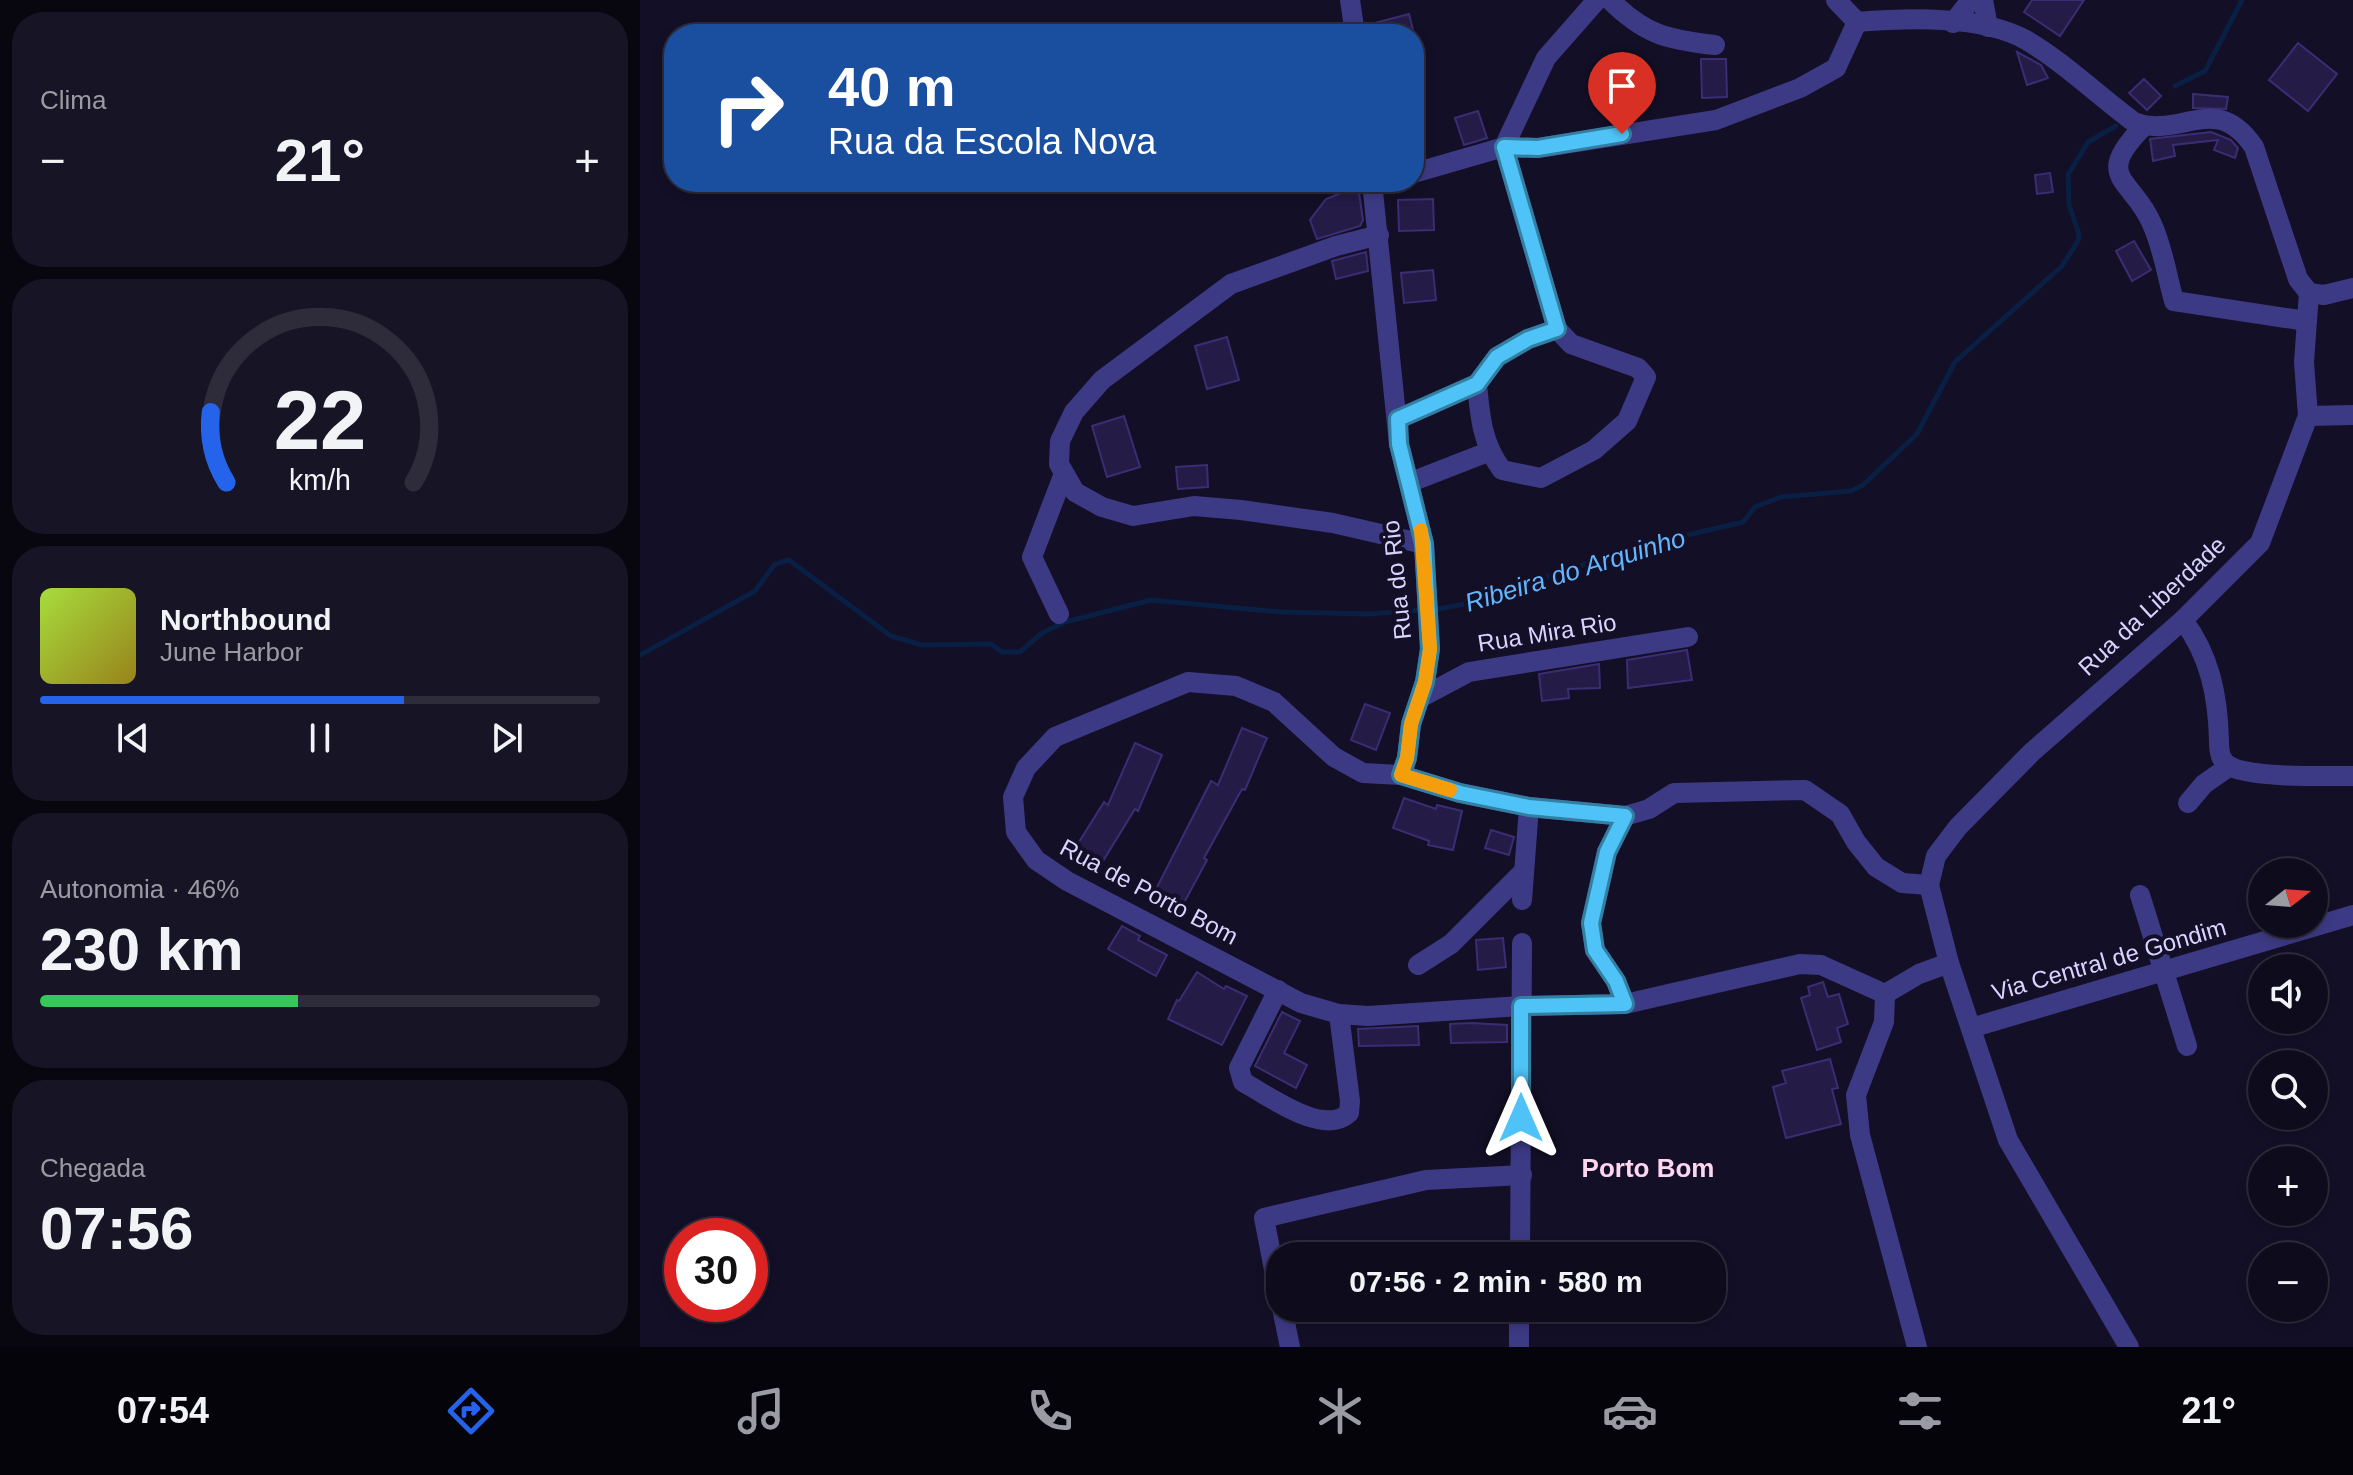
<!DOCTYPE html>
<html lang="pt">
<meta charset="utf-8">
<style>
body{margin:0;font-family:Helvetica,sans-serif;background:#171425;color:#f1f3f6;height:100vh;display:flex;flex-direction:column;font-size:30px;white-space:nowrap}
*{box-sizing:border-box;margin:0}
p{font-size:26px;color:#9b9ba3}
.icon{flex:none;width:44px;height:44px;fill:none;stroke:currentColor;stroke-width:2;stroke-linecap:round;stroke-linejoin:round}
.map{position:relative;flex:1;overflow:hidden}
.side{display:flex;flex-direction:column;gap:12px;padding:12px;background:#08060f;width:640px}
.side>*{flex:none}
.banner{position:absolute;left:24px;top:24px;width:760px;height:168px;border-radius:32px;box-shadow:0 4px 12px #0003,0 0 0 2px #2e2b3b;background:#1a4fa0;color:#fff;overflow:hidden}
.needle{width:52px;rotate:73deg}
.controls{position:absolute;left:1608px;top:858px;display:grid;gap:16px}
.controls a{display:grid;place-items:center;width:80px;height:80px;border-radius:50%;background:#0e0b1c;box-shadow:0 4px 12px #0003,0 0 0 2px #2e2b3b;font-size:40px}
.speed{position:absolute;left:24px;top:1218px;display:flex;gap:16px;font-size:40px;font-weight:700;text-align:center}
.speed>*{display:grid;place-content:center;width:104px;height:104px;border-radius:50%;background:#0e0b1c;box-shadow:0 4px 12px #0003,0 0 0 2px #2e2b3b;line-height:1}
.speed .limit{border:12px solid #d22;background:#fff;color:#111}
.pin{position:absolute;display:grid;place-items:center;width:68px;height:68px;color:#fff;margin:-82px -34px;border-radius:50% 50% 50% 0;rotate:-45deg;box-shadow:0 0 8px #0007}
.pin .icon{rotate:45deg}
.me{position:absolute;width:88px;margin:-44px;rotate:0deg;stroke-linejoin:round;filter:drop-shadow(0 0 6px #0008)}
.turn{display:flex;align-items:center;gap:28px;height:168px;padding:0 32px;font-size:36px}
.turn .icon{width:104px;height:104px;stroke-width:2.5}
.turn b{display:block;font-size:56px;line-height:68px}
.big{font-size:60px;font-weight:700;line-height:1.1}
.side .tile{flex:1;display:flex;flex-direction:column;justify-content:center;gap:12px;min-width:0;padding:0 28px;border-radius:32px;background:#171425}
.side .dial{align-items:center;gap:0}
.dial svg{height:208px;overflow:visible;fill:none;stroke:#2e2b3b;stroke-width:7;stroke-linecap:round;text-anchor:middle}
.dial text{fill:#f1f3f6;stroke:none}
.song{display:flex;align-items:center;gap:24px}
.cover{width:96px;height:96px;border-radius:12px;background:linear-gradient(135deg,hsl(80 70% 55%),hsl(50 70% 35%))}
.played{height:8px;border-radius:4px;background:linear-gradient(90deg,#2563eb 65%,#2e2b3b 65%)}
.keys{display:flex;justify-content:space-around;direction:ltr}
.heat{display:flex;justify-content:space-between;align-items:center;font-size:44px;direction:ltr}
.charge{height:12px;border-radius:6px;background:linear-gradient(90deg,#34c759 46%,#2e2b3b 0)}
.trip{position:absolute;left:626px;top:1242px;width:460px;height:80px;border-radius:32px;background:#0e0b1c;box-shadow:0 4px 12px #0003,0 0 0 2px #2e2b3b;font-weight:700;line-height:80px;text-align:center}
.dock{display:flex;height:128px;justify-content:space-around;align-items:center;background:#06040b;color:#9b9ba3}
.dock .icon{width:56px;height:56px}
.dock .active{color:#2563eb}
.dock b{font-size:36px;color:#f1f3f6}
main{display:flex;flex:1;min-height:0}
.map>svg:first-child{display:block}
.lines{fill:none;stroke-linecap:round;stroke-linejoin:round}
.stream{stroke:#0a1f44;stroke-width:5}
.building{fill:#241b47;stroke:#3b2d73;stroke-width:2}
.minor{stroke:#3d3a85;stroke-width:20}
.route-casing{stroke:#337fa1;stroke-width:20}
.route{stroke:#4fc3f7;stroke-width:14}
.slow{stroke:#f59e0b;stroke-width:14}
.labels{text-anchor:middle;stroke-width:8;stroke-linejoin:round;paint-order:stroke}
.street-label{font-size:24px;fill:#d9d4ff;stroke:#130f26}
.water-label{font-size:26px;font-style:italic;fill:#62b6ff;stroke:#130f26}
.neighbourhood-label{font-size:26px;font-weight:bold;fill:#ffd6f0;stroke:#130f26}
</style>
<main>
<section class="side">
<div class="tile"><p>Clima</p>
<div class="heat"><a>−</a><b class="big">21°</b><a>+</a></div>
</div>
<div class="tile dial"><svg viewBox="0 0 100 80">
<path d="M14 69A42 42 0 1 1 86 69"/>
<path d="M14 69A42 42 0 0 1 8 42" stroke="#2563eb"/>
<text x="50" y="56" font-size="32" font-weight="700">22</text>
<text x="50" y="72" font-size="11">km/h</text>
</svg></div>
<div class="tile">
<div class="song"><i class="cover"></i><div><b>Northbound</b><p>June Harbor</p></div></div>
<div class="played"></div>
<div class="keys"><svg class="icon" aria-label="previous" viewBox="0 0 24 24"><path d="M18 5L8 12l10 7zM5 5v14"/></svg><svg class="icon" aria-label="pause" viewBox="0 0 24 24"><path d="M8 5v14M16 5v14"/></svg><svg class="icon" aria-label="next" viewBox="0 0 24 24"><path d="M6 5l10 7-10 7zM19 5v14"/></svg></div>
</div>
<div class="tile"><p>Autonomia · 46%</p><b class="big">230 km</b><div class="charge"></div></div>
<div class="tile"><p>Chegada</p><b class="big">07:56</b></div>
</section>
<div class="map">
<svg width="1713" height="1347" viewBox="0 0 1713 1347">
<rect width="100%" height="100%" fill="#130f26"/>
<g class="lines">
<g class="stream">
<path d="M1535,86L1565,71L1602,0"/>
<path d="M793,610L845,600L887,583L1009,544L1103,522L1115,507L1141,497L1211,491L1223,485L1277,434L1315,362L1422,266L1438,241L1439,234L1429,205L1428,175L1448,142L1476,126"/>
<path d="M0,655L115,591L135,564L149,560L251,636L282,645L351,644L362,652H380L402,633L425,622L511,600L641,612L729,614L783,610"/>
</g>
</g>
<g class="building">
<path d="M1392,0H1444L1420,36L1384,12Z"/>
<path d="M769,14L774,34H728L727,25Z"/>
<path d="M1658,43L1697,74L1668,111L1629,80Z"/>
<path d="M1377,52L1401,65L1408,78L1387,85Z"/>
<path d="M1061,59H1086L1087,97L1062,98Z"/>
<path d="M1504,79L1521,96L1507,110L1489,93Z"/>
<path d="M1553,94L1588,97L1586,109L1553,108Z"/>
<path d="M838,111L847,138L824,145L815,118Z"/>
<path d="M1571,132L1591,140L1598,148L1595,158L1574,150L1578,140L1533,145L1535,156L1513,161L1510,139Z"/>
<path d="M1410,173L1413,192L1397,194L1395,175Z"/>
<path d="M718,186L723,220L720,226L677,239L670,220L686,199Z"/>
<path d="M793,199L794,230L759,231L758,200Z"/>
<path d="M1494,241L1511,270L1492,281L1476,251Z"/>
<path d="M726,252L728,271L696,279L692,261Z"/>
<path d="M793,270L796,300L764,303L761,273Z"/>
<path d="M587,337L599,380L567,389L555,346Z"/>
<path d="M484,416L500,467L467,477L452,426Z"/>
<path d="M567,465L568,487L538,489L536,467Z"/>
<path d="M1047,650L1052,680L988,688L987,660Z"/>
<path d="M959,664L960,688L928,689L929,698L902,701L899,674Z"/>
<path d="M725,704L750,713L736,750L711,740Z"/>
<path d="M602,728L627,738L605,790L602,789L564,858L567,860L538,914L511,899L571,781L578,785Z"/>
<path d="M495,743L522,755L498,811L495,809L455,874L429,858L464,802L468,805Z"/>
<path d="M764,798L796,809L797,805L822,811L813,850L788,845L789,841L753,828Z"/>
<path d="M851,830L874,837L869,855L845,848Z"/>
<path d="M482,926L500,936L498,940L527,955L516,976L468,949Z"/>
<path d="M863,938L866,967L838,970L836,940Z"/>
<path d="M557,972L584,989L586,986L607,996L582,1045L528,1019L537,1000L539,1001Z"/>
<path d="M1183,982L1188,997L1199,994L1208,1024L1197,1028L1201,1042L1177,1050L1161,998L1170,995L1168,987Z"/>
<path d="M642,1012L660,1021L644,1053L667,1065L656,1088L615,1066Z"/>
<path d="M832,1023L867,1025V1042L811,1043L810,1024Z"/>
<path d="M778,1026L779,1045L719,1046L718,1029Z"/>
<path d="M1190,1059L1198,1088L1192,1089L1201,1124L1146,1138L1133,1087L1146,1083L1142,1071Z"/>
</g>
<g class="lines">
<g class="minor">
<path d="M710,0L715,34"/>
<path d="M970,0C1004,34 1027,40 1075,45"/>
<path d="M1196,0L1217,22"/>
<path d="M1343,0L1348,27"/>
<path d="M1217,22C1267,18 1341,15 1386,40C1421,60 1460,97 1494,122C1542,140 1575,90 1614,147L1658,279L1669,293L1664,362L1668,416L1620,543L1543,620L1392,752L1318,827L1296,856L1289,885L1309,963L1368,1140L1489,1347"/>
<path d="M1313,23L1331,0"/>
<path d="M1504,126C1451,179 1493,178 1512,224C1523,248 1527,276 1534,301L1666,321"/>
<path d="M864,147L917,329L931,344L998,368L1006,377L987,421L954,450L901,478L862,470C842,443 840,417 837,384L857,357L888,339L917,329"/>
<path d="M864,147L906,58L957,0"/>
<path d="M774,173L864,147L898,148L1076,120L1160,88L1196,68L1217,22"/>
<path d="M732,182L759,444L784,544L790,649L785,682L771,724L767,758L761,775"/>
<path d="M739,235L696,246L591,284L462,380L434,412L420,441L419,464L435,492L462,507L493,516L554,506L601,510L693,523L784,544"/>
<path d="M1669,293L1684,295L1713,288"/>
<path d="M1668,416L1713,415"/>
<path d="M758,419L837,384"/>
<path d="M771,482L848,452"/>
<path d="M419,614L392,557L423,476"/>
<path d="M1543,620C1570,656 1578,696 1579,741C1579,751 1580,762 1591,767C1616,778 1684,776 1713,776"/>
<path d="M780,698L829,672L1048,637"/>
<path d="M1548,803L1564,784L1590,766"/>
<path d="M1500,895L1547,1046"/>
<path d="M882,900L889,807"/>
<path d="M778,965L811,944L884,871"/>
<path d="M638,990L599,1068L603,1082C629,1096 683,1137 709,1113L710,1101L699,1014"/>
<path d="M1245,994L1181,965L1160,964L985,1004L881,1006L728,1016L699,1014L661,1003L427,881L396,860L376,832L373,797L386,768L415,737L548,682L596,686L634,702L694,757L723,773L761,775L820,793L889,807L985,816L1009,809L1034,793L1165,790L1200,814L1216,842L1236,867L1262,883L1289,885"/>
<path d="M1245,994L1244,1022L1216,1095L1220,1135L1277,1347"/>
<path d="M1245,994L1279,974L1309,963"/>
<path d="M985,1004L976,981L955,950L951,923L967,852L985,816"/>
<path d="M1331,1028L1713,915"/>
<path d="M880,1256L882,943"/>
<path d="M640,1300L624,1218L786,1180L882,1175"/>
<path d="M642,1308L650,1347"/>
<path d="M879,1347V1308"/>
</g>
</g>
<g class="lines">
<defs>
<path id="route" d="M881,1118V1006L985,1004L976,981L955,950L951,923L967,852L985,816L889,807L820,793L761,775L767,758L771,724L785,682L790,649L784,544L759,444L758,419L837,384L857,357L888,339L917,329L864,147L898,148L982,134"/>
</defs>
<use href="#route" class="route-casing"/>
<use href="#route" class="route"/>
<path class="slow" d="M781,530L790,649L785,682L771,724L767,758L761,775L810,790"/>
</g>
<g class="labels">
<g class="street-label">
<text transform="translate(757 580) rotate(-96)" y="8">Rua do Rio</text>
<text transform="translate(1512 606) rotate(-43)" y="8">Rua da Liberdade</text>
<text transform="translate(907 633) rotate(-9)" y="8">Rua Mira Rio</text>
<text transform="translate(509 892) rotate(28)" y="8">Rua de Porto Bom</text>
<text transform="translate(1469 960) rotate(-16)" y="8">Via Central de Gondim</text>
</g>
<g class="water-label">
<text transform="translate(935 570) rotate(-17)" y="9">Ribeira do Arquinho</text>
</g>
<g class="neighbourhood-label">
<text x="1008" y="1177">Porto Bom</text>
</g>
</g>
</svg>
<div class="controls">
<a><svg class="needle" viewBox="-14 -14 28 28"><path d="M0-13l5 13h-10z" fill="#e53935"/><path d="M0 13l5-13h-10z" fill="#9b9ba3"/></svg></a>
<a><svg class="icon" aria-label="sound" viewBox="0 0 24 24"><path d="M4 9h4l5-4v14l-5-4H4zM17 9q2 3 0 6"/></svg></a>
<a><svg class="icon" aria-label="search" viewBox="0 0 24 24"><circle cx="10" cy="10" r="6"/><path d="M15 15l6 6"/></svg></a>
<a>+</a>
<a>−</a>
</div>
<div class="speed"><div class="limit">30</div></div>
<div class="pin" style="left:982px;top:134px;background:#d93025"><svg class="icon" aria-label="arrive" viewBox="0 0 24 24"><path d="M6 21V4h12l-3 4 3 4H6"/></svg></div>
<svg class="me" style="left:881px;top:1118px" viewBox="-20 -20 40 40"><path d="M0-17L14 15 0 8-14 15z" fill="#4fc3f7" stroke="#fff" stroke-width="4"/></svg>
<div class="trip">07:56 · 2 min · 580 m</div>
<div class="banner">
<div class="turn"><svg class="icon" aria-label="right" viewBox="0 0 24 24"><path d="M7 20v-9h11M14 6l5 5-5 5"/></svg><div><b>40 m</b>Rua da Escola Nova</div></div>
</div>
</div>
</main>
<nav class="dock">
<b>07:54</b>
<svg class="icon active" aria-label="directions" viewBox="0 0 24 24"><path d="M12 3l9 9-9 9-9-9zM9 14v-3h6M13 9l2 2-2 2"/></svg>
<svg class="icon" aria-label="music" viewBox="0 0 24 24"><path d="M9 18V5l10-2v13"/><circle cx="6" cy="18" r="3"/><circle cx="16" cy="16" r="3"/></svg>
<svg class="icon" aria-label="phone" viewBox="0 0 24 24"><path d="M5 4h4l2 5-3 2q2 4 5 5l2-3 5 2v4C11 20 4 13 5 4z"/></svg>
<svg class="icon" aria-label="climate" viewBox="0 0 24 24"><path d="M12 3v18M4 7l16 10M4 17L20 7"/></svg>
<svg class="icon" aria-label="car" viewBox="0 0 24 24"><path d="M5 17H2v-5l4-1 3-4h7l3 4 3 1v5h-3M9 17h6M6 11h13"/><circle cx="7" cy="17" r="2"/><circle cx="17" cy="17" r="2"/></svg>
<svg class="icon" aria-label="filters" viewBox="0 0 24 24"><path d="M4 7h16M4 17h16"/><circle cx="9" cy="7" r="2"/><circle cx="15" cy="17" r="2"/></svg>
<b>21°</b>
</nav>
